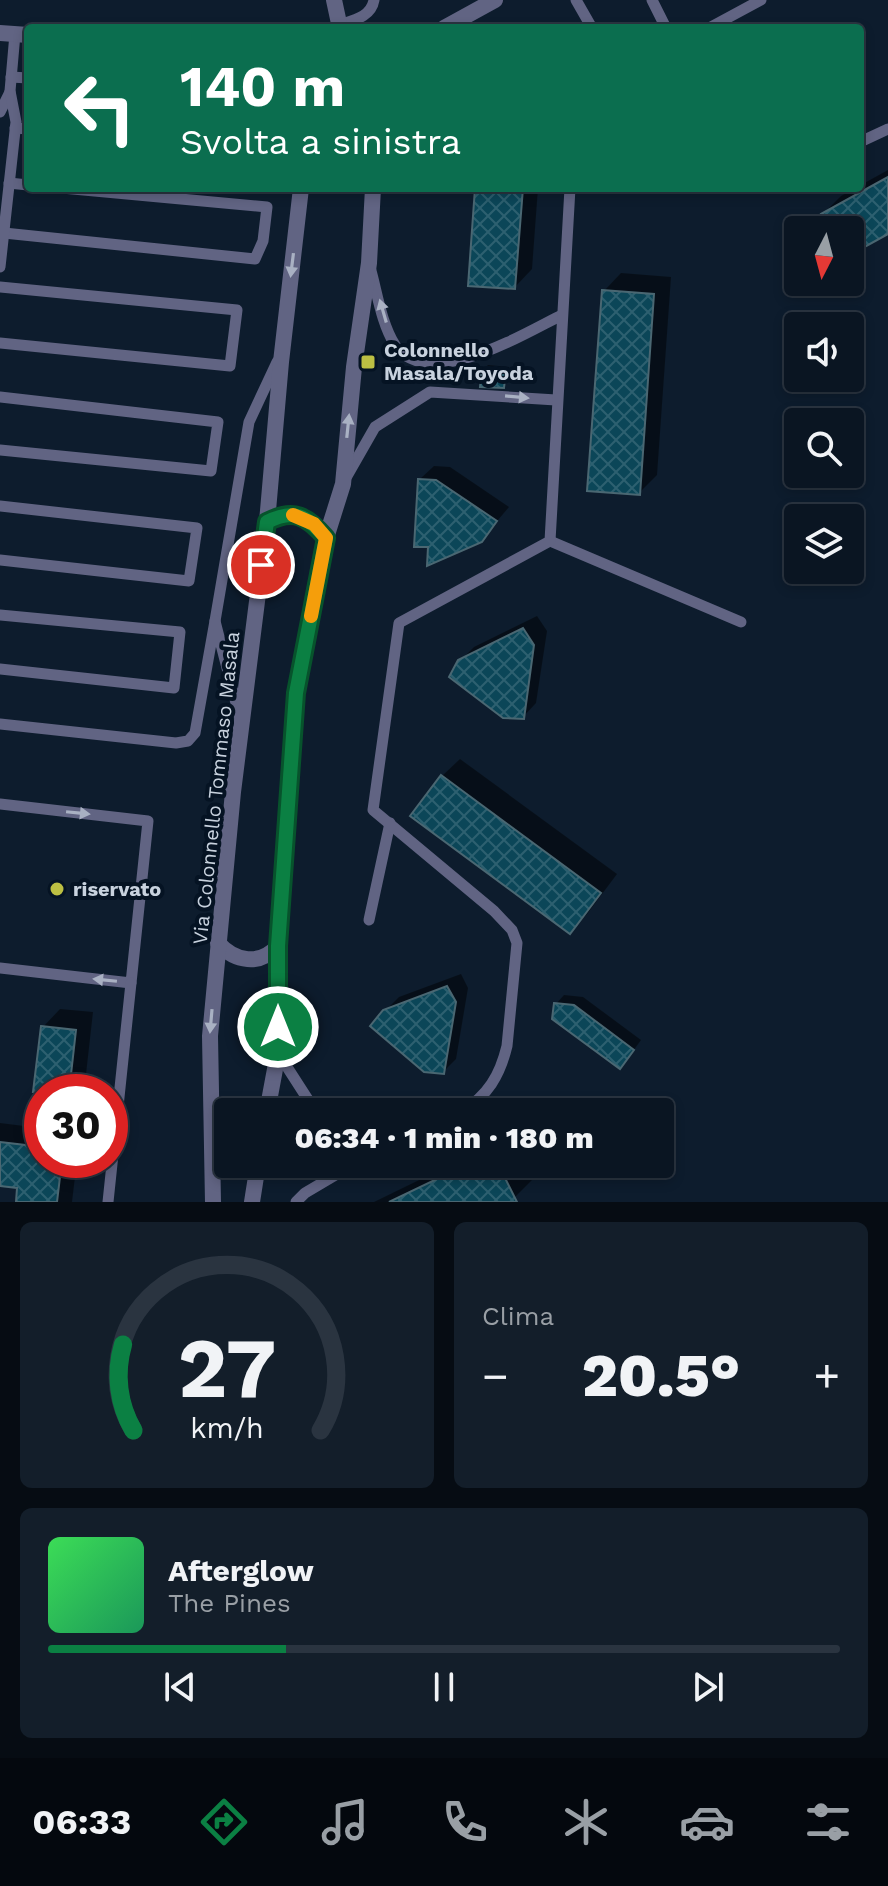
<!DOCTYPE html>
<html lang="it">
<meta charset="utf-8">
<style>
body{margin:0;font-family:"Work Sans",sans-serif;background:#131e2a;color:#f1f3f6;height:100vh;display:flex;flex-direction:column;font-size:30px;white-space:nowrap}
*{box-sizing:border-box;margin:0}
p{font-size:26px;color:#999fa5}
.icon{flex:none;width:44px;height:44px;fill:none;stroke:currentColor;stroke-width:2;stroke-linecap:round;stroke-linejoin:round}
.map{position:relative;height:1202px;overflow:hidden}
.side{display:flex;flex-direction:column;gap:20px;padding:20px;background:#060c13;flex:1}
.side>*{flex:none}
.banner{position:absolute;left:24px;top:24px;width:840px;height:168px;border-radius:8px;box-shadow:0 4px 12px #0003,0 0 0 2px #2a3440;background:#0b6e4f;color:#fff;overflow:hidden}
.needle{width:52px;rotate:186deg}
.buttons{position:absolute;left:784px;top:216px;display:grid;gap:16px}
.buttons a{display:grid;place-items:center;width:80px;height:80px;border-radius:8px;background:#0a1522;box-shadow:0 4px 12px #0003,0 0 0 2px #2a3440;font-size:40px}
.speed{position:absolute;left:24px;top:1074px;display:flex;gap:16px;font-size:40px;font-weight:700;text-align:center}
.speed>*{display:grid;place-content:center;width:104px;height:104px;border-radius:50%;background:#0a1522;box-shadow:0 4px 12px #0003,0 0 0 2px #2a3440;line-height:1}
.speed .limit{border:12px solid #d22;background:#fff;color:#111}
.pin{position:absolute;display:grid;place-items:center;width:68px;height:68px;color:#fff;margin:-34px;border:4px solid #fff;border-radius:50%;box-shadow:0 2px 8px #0007}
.me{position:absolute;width:88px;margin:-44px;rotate:0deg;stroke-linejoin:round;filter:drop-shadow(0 0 6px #0008)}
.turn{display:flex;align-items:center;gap:28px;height:168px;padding:0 24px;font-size:36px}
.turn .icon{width:104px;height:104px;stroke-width:2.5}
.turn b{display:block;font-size:56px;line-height:68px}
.big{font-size:60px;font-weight:800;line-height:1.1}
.side .widget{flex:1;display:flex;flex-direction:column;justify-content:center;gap:12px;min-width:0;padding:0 28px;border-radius:12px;background:#131e2a}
.side .dial{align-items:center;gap:0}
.dial svg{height:208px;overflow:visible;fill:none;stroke:#2a3440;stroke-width:7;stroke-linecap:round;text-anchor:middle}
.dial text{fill:#f1f3f6;stroke:none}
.song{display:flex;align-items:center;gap:24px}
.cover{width:96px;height:96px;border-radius:12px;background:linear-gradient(135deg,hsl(130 70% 55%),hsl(150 70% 35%))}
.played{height:8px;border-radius:4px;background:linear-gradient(90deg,#0b8043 30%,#2a3440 30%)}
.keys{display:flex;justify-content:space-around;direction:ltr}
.heat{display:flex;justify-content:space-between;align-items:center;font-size:44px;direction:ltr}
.side .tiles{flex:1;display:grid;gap:20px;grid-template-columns:1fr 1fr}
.widget:last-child{grid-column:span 2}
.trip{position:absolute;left:214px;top:1098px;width:460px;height:80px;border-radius:8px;background:#0a1522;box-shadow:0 4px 12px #0003,0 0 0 2px #2a3440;font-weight:800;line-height:80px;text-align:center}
.tabs{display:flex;height:128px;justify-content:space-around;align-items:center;background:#04080e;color:#999fa5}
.tabs .icon{width:56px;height:56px}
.tabs .current{color:#0b8043}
.tabs b{font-size:36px;color:#f1f3f6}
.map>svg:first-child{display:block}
.shadow{fill:#0007}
.building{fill:url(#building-cross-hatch);stroke:#4a6772;stroke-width:2}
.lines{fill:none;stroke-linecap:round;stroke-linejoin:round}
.lane{stroke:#616483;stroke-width:11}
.street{stroke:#616483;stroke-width:16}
.oneway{fill:#a9b1c3}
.route-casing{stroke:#07532c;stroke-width:20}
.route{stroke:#0b8043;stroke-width:14}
.slow{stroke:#f59e0b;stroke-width:14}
.poi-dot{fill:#bcbf43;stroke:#051323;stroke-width:3}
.labels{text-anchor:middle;stroke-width:8;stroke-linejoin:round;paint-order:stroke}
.poi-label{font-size:20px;font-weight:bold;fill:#c8d2de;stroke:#051323;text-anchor:start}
.street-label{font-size:20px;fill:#c8d2de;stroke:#051323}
</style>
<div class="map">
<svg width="888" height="1202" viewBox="0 0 888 1202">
<defs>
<pattern id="building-cross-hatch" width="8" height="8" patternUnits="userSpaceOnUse" patternTransform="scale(2)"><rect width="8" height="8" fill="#0b4658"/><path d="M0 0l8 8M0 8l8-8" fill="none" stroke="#2d6070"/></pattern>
</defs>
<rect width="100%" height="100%" fill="#0d1c2d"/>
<g class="shadow">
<path d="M888,170V232L850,252V230H832L823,214L841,196Z"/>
<path d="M477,188H538L532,269L515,287Z"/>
<path d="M621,273L671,277L657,475L639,493L604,291Z"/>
<path d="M488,365L509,367L507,382L503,386L484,369Z"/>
<path d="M434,466L450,467L509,507L481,540L420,479Z"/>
<path d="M537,616L547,631L536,703L523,717L460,661L474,647Z"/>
<path d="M460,759L617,874L587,914L570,931L442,776Z"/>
<path d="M461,974L468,988L456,1059L443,1072L385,1011L399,997Z"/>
<path d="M564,995L583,997L641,1040L628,1058L556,1004Z"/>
<path d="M60,1009L93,1012L84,1092H42V1160H77L72,1202H18L19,1186L0,1184V1123L32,1127L43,1027Z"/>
<path d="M452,1164H524L532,1180L514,1198L505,1202H374Z"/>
</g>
<g class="building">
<path d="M888,177V234L850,255V230H830L821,214Z"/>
<path d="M475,188H523L515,289L468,286Z"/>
<path d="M602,290L654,294L640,495L587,491Z"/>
<path d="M482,368L506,370L504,388L480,387Z"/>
<path d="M418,479L436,480L497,521L482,542L427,566L428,547H414Z"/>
<path d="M523,628L534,645L524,719L503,718L449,677L458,660Z"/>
<path d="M441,775L601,893L570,934L410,816Z"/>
<path d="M447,986L456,1002L444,1074L424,1072L370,1026L383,1010Z"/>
<path d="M554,1003L574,1005L634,1050L620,1069L552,1019Z"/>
<path d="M41,1026L76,1030L69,1092H33Z"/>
<path d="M0,1142L42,1147V1160H62L57,1202H16L17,1188L0,1186Z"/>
<path d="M468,1164H498L517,1202H389Z"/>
</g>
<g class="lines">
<g class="lane">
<path d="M576,0L592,28"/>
<path d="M652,0L666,28"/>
<path d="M339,25C354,20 371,17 374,0"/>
<path d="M709,28L761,0"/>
<path d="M11,77L28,78"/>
<path d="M0,112L10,92"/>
<path d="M15,128L28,129"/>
<path d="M860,142L888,129"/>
<path d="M9,183L28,185"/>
<path d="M4,233L255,259L263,241L267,207L62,188"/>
<path d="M0,267L16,122L10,91L15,34"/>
<path d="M370,267C377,291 381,323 395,345C428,393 525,333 562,315"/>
<path d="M0,287L237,310L230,366L0,343"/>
<path d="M0,397L218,422L211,471L0,450"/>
<path d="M347,476L375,427L430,392L556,400"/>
<path d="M0,506L197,528L189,581L0,560"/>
<path d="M550,541L741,622"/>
<path d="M0,615L180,632L174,688L0,669"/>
<path d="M215,621L249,422L277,362"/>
<path d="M0,724L176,743L188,741L195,733L215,621L240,719"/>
<path d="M0,804L148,821L131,983L0,968"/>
<path d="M369,920L390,823"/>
<path d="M278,1053L316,1112"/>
<path d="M461,1112C488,1096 500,1075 507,1046L517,943L512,930L494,911L373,810L399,623L550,541L570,188"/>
<path d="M108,1202L131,983"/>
<path d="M296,1202L305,1193L354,1164"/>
</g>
<g class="street">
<path d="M334,0L340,28"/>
<path d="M444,28L495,0"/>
<path d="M0,33L28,35"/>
<path d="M267,522C295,508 307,516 326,538"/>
<path d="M218,943C235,962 260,966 278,946"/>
<path d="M267,1112L278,1053V946L296,693L326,538L343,484L354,367L369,263L373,188"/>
<path d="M213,1202L210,1036L233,792L267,522L281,362L301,188"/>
<path d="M252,1202L258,1164"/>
</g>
</g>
<defs><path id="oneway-solid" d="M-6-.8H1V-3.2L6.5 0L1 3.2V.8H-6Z" transform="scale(2)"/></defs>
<g class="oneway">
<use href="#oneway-solid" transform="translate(292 265) rotate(97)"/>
<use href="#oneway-solid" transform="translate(383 311) rotate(-106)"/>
<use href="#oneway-solid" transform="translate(517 397) rotate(5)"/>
<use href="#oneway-solid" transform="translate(348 426) rotate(-84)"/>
<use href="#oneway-solid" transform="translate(78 813) rotate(6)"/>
<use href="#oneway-solid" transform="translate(105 980) rotate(-174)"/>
<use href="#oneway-solid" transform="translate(211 1021) rotate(95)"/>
</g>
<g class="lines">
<defs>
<path id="route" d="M261,565L267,522C294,508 307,516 326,538L296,693L278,946V1027"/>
</defs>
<use href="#route" class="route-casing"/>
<use href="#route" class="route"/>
<path class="slow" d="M293,515L314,524L326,538L311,616"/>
</g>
<g class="poi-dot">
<rect x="360" y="354" width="16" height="16" rx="4"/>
<circle cx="57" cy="889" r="8"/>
</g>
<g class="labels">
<g class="poi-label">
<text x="384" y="357">Colonnello<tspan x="384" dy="23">Masala/Toyoda</tspan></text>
<text x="73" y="896">riservato</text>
</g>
<g class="street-label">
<text transform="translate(216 788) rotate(-84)" y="7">Via Colonnello Tommaso Masala</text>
</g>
</g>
</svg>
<div class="buttons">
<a><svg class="needle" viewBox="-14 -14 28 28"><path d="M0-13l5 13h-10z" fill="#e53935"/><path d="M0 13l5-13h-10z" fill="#999fa5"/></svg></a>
<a><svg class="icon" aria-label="sound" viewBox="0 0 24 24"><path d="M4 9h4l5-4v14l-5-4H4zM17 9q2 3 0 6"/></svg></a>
<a><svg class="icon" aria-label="search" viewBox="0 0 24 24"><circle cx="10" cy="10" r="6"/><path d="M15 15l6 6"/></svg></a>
<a><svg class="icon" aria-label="layers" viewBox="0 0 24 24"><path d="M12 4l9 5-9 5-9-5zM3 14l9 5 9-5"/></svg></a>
</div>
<div class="speed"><div class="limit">30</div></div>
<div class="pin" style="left:261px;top:565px;background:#d93025"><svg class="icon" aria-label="arrive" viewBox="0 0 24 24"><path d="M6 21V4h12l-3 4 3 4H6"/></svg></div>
<svg class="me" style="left:278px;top:1027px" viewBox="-20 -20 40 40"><circle r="17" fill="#0b8043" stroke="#fff" stroke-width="3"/><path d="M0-11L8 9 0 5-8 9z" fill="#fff"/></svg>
<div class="trip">06:34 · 1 min · 180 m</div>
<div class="banner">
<div class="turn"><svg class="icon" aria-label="left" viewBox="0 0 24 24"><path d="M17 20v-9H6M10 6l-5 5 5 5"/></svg><div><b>140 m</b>Svolta a sinistra</div></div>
</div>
</div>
<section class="side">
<div class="tiles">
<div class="widget dial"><svg viewBox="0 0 100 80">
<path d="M14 69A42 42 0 1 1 86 69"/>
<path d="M14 69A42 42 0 0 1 10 36" stroke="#0b8043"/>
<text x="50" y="56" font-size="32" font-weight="700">27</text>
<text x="50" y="72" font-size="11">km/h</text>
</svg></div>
<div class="widget"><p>Clima</p>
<div class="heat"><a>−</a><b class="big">20.5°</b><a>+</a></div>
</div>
<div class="widget">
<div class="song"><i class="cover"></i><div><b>Afterglow</b><p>The Pines</p></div></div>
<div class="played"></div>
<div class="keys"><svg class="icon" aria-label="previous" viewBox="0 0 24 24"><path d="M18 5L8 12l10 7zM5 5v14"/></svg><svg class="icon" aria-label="pause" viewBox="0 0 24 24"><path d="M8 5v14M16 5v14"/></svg><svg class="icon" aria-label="next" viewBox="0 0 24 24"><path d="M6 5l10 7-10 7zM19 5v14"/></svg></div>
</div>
</div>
</section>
<nav class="tabs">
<b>06:33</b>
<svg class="icon current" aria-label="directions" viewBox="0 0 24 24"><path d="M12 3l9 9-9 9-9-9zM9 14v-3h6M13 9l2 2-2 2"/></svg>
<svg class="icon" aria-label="music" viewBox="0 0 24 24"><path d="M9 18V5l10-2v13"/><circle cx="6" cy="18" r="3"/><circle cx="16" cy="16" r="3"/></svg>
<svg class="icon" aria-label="phone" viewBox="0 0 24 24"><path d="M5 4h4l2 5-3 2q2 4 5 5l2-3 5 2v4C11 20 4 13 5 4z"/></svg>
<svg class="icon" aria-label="climate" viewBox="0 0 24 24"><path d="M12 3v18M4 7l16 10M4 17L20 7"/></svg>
<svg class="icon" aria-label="car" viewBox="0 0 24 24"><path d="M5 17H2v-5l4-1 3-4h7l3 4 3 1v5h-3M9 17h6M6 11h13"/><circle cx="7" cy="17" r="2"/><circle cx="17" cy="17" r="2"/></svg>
<svg class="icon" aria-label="filters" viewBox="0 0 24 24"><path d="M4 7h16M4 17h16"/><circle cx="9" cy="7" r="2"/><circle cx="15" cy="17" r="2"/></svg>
</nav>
